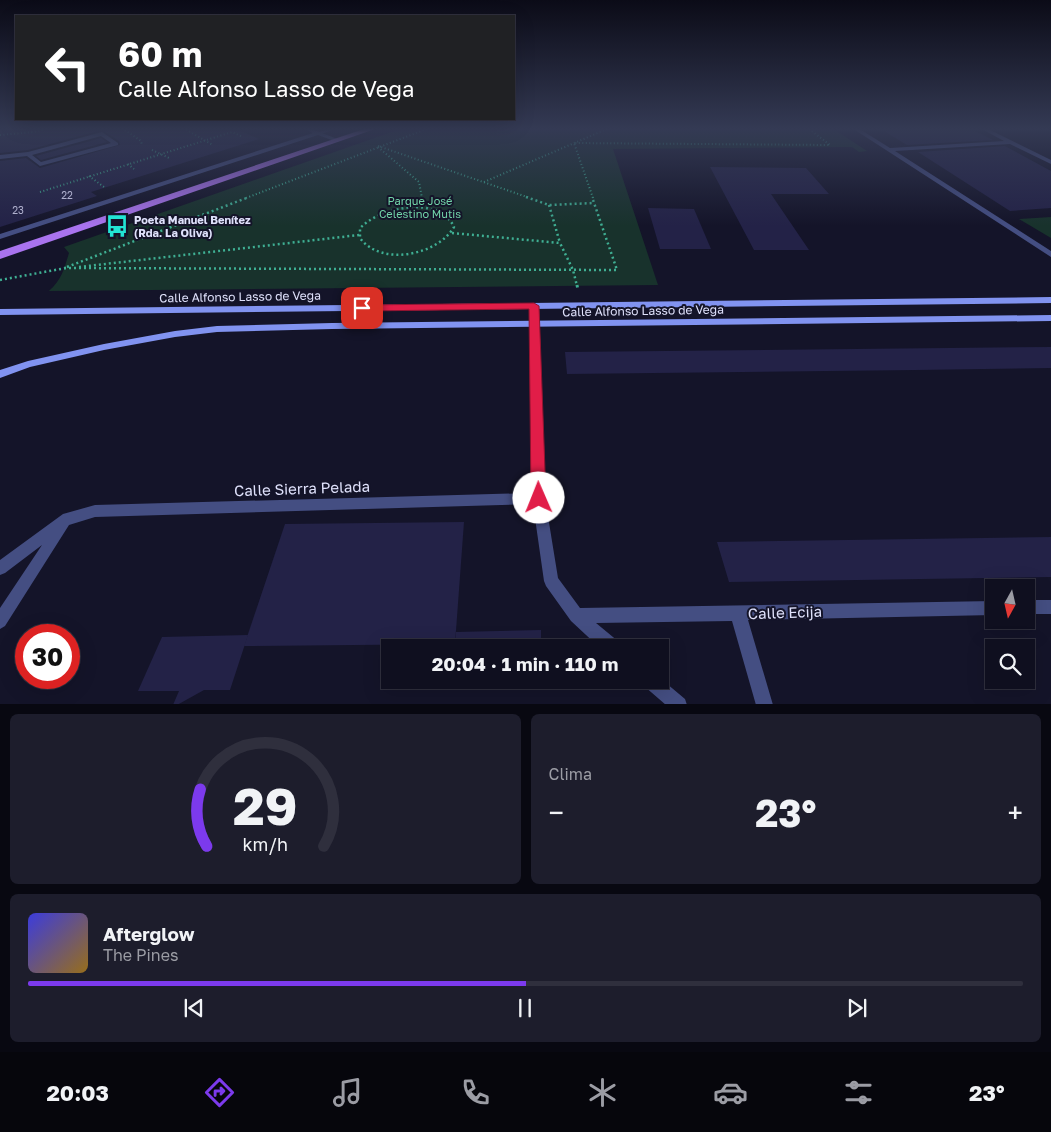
<!DOCTYPE html>
<html lang="es">
<meta charset="utf-8">
<style>
body{margin:0;font-family:"Golos Text",sans-serif;background:#1d1d2c;color:#f1f3f6;height:100vh;display:flex;flex-direction:column;font-size:19px;white-space:nowrap}
*{box-sizing:border-box;margin:0}
p{font-size:16px;color:#9b9ca4}
.icon{flex:none;width:28px;height:28px;fill:none;stroke:currentColor;stroke-width:2;stroke-linecap:round;stroke-linejoin:round}
.map{position:relative;height:704px;overflow:hidden}
.details{display:flex;flex-direction:column;gap:10px;padding:10px;background:#080811;flex:1}
.details>*{flex:none}
.banner{position:absolute;left:15px;top:15px;width:500px;height:105px;border-radius:0px;box-shadow:0 5px 20px #0002,0 0 0 1px #2f2f3d;background:#202124;color:#fff;overflow:hidden}
.needle{width:32px;rotate:188deg}
.controls{position:absolute;left:985px;top:579px;display:grid;gap:10px}
.controls a{display:grid;place-items:center;width:50px;height:50px;border-radius:0px;background:#0f0f1f;box-shadow:0 5px 20px #0002,0 0 0 1px #2f2f3d;font-size:25px}
.speed{position:absolute;left:15px;top:624px;display:flex;gap:10px;font-size:25px;font-weight:700;text-align:center}
.speed>*{display:grid;place-content:center;width:65px;height:65px;border-radius:50%;background:#0f0f1f;box-shadow:0 5px 20px #0002,0 0 0 1px #2f2f3d;line-height:1}
.speed .limit{border:8px solid #d22;background:#fff;color:#111}
.pin{position:absolute;display:grid;place-items:center;width:42px;height:42px;color:#fff;margin:-21px;border-radius:10px;box-shadow:0 2px 8px #0006}
.me{position:absolute;width:55px;margin:-28px;rotate:359deg;stroke-linejoin:round;filter:drop-shadow(0 0 4px #0008)}
.turn{display:flex;align-items:center;gap:18px;height:105px;padding:0 20px;font-size:22px}
.turn .icon{width:65px;height:65px;stroke-width:2.5}
.turn b{display:block;font-size:35px;line-height:42px}
.big{font-size:38px;font-weight:700;line-height:1.1}
.details .card{flex:1;display:flex;flex-direction:column;justify-content:center;gap:8px;min-width:0;padding:0 18px;border-radius:8px;background:#1d1d2c}
.details .dial{align-items:center;gap:0}
.dial svg{height:130px;overflow:visible;fill:none;stroke:#2f2f3d;stroke-width:7;stroke-linecap:round;text-anchor:middle}
.dial text{fill:#f1f3f6;stroke:none}
.song{display:flex;align-items:center;gap:15px}
.cover{width:60px;height:60px;border-radius:8px;background:linear-gradient(135deg,hsl(240 70% 55%),hsl(40 70% 35%))}
.played{height:5px;border-radius:2px;background:linear-gradient(90deg,#7c3aed 50%,#2f2f3d 50%)}
.keys{display:flex;justify-content:space-around;direction:ltr}
.heat{display:flex;justify-content:space-between;align-items:center;font-size:28px;direction:ltr}
.details .tiles{flex:1;display:grid;gap:10px;grid-template-columns:1fr 1fr}
.card:last-child{grid-column:span 2}
.trip{position:absolute;left:381px;top:639px;width:288px;height:50px;border-radius:0px;background:#0f0f1f;box-shadow:0 5px 20px #0002,0 0 0 1px #2f2f3d;font-weight:700;line-height:50px;text-align:center}
.tab-bar{display:flex;height:80px;justify-content:space-around;align-items:center;background:#06060c;color:#9b9ca4}
.tab-bar .icon{width:35px;height:35px}
.tab-bar .selected{color:#7c3aed}
.tab-bar b{font-size:22px;color:#f1f3f6}
.map>svg:first-child{display:block}
.green{fill:#18322c}
.building{fill:#232247}
.lines{fill:none;stroke-linecap:round;stroke-linejoin:round}
.path-far2{stroke:#3faf93;stroke-width:2;stroke-dasharray:1 2.5;stroke-linecap:butt}
.path-far1{stroke:#3faf93;stroke-width:2.5;stroke-dasharray:2 3;stroke-linecap:butt}
.path{stroke:#3faf93;stroke-width:3;stroke-dasharray:2.5 4;stroke-linecap:butt}
.lane{fill:#444e82;fill-rule:evenodd}
.street{fill:#444e82;fill-rule:evenodd}
.secondary{fill:#8193f0;fill-rule:evenodd}
.primary{fill:#a973ee;fill-rule:evenodd}
.route{fill:#e11d48;stroke:#92132f}
.labels{text-anchor:middle;stroke-width:4;stroke-linejoin:round;paint-order:stroke}
.number-label{font-size:10px;fill:#b0b1ce}
.far-park-label{font-size:11px;fill:#72d4a9;stroke:#141429}
.far-poi-label{font-size:11px;font-weight:bold;fill:#dfe1fb;stroke:#141429;text-anchor:start}
.street-label{font-size:12px;fill:#dfe1fb;stroke:#141429}
.near-street-label{font-size:15px;fill:#dfe1fb;stroke:#141429}
</style>
<div class="map">
<svg width="1051" height="705" viewBox="0 0 1051 705">
<rect width="100%" height="100%" fill="#141429"/>
<g class="green">
<path d="M403,128H832L867,151L859,152L852,147L613,149L658,285L49,291C62,279 64,269 69,253L64,247Z"/>
<path d="M1051,217V238L1019,219Z"/>
</g>
<g class="building">
<path d="M0,128H234L259,139L91,192L97,196L0,227V161L26,158L40,168L120,145L119,141L102,130L28,150L0,153Z"/>
<path d="M879,128H969L993,140L907,145Z"/>
<path d="M101,138L107,142L41,160L36,156Z"/>
<path d="M1005,146L1051,171V208L1010,211L918,152Z"/>
<path d="M710,167L806,168L829,194H771L809,250H754Z"/>
<path d="M648,208L694,209L711,249H660Z"/>
<path d="M1051,347V368L916,370L567,374L565,352Z"/>
<path d="M464,522L455,644L244,646L285,524Z"/>
<path d="M1051,537V577L729,582L717,542Z"/>
<path d="M541,630V648H455L456,632Z"/>
<path d="M248,635L230,690H204L177,705H173L179,691H138L162,637Z"/>
<path d="M453,680H542L543,684L452,686Z"/>
</g>
<g class="lines">
<g class="path-far2">
<path d="M183,128L213,145"/>
<path d="M125,130L141,141L142,145"/>
<path d="M0,135L33,132L51,128"/>
<path d="M378,146L530,198"/>
<path d="M378,147L419,182L422,198"/>
<path d="M152,150L169,158"/>
<path d="M128,164L134,169"/>
<path d="M89,176L104,187"/>
<path d="M484,182L609,128"/>
<path d="M40,192L232,132L241,136"/>
<path d="M246,198L429,128"/>
<path d="M593,198L574,143L830,145L808,128"/>
</g>
<g class="path-far1">
<path d="M526,197L549,205L594,203"/>
<path d="M549,205L560,243"/>
<path d="M411,207C429,207 446,210 454,227C438,255 381,267 360,238V228C375,214 391,210 411,207Z"/>
<path d="M421,207L422,197"/>
<path d="M452,233L560,243L573,270L577,286"/>
<path d="M67,267L249,197"/>
<path d="M79,267L359,235"/>
<path d="M64,268L617,270L592,197"/>
<path d="M0,280L66,268"/>
</g>
<path class="path" d="M577,285L578,290"/>
<g class="lane">
<path d="M332,128H339L318,135L315,133Z"/>
<path d="M102,132L118,143V145L40,166L27,156L0,159V155L28,152ZM101,136L111,143L41,162L32,155Z"/>
</g>
<g class="street">
<path d="M302,128H309L340,140L337,142L318,135L0,239V234L313,133Z"/>
<path d="M852,128H858L890,148L1004,141L980,128H986L1051,160V164L1010,144L895,151L1051,251V257Z"/>
<path d="M534,303L539,306L545,498L558,578L580,608L994,601V615L748,620L773,705H756L732,621L596,623L619,642L621,648H600L571,621L546,586L544,581L533,504L95,517L69,525L5,626L0,629V608L42,545L5,573L0,575V560L63,514L95,505L532,493L529,306Z"/>
<rect x="1026" y="600" width="25" height="14"/>
<path d="M660,678L685,699L687,705H666L644,686L642,680H660Z"/>
</g>
<g class="secondary">
<path d="M1051,297V303L0,315V309Z"/>
<path d="M1051,315V321L332,329L217,332L175,337L104,350L30,367L0,378V370L28,361L104,344L175,331L217,326L332,323Z"/>
</g>
<path class="primary" d="M367,128H378L0,259V251Z"/>
</g>
<linearGradient id="sky" x2="0" y2="1"><stop stop-color="#0b0b17"/><stop offset="0.57" stop-color="#343a54"/><stop offset="1" stop-color="#343a54" stop-opacity="0"/></linearGradient>
<rect width="1051" height="226" fill="url(#sky)"/>
<path class="route" d="M534,303L539,306L546,498L544,503L539,505L534,503L531,498L529,309L362,311L357,308L362,305Z"/>
<defs>
<symbol id="bus-bare" viewBox="-9 -9 18 18"><path d="M-5-6H5V4H4V6H2V4H-2V6H-4V4H-5ZM-3.5-4V0h7V-4ZM-3.5 1.2v1.5H-2V1.2ZM2 1.2v1.5H3.5V1.2Z" fill="#22e5d4" stroke="#141429" stroke-width="2.5" paint-order="stroke"/></symbol>
</defs>
<g fill-rule="evenodd">
<use href="#bus-bare" x="101" y="210" width="32" height="32"/>
</g>
<g class="labels">
<g class="number-label">
<text x="67" y="199">22</text>
<text x="18" y="214">23</text>
</g>
<g class="far-park-label">
<text x="420" y="205">Parque José<tspan x="420" dy="13">Celestino Mutis</tspan></text>
</g>
<g class="far-poi-label">
<text x="134" y="224">Poeta Manuel Benítez<tspan x="134" dy="13">(Rda. La Oliva)</tspan></text>
</g>
<g class="street-label">
<text transform="translate(240 297) rotate(-1)" y="4">Calle Alfonso Lasso de Vega</text>
<text transform="translate(643 311) rotate(-1)" y="4">Calle Alfonso Lasso de Vega</text>
</g>
<g class="near-street-label">
<text transform="translate(302 489) rotate(-2)" y="5">Calle Sierra Pelada</text>
<text transform="translate(785 613) rotate(-2)" y="5">Calle Ecija</text>
</g>
</g>
</svg>
<div class="controls">
<a><svg class="needle" viewBox="-14 -14 28 28"><path d="M0-13l5 13h-10z" fill="#e53935"/><path d="M0 13l5-13h-10z" fill="#9b9ca4"/></svg></a>
<a><svg class="icon" aria-label="search" viewBox="0 0 24 24"><circle cx="10" cy="10" r="6"/><path d="M15 15l6 6"/></svg></a>
</div>
<div class="speed"><div class="limit">30</div></div>
<div class="pin" style="left:362px;top:308px;background:#d93025"><svg class="icon" aria-label="arrive" viewBox="0 0 24 24"><path d="M6 21V4h12l-3 4 3 4H6"/></svg></div>
<svg class="me" style="left:539px;top:498px" viewBox="-20 -20 40 40"><circle r="19" fill="#fff"/><path d="M0-13L10 11 0 6-10 11z" fill="#e11d48"/></svg>
<div class="trip">20:04 · 1 min · 110 m</div>
<div class="banner">
<div class="turn"><svg class="icon" aria-label="left" viewBox="0 0 24 24"><path d="M17 20v-9H6M10 6l-5 5 5 5"/></svg><div><b>60 m</b>Calle Alfonso Lasso de Vega</div></div>
</div>
</div>
<section class="details">
<div class="tiles">
<div class="card dial"><svg viewBox="0 0 100 80">
<path d="M14 69A42 42 0 1 1 86 69"/>
<path d="M14 69A42 42 0 0 1 10 34" stroke="#7c3aed"/>
<text x="50" y="56" font-size="32" font-weight="700">29</text>
<text x="50" y="72" font-size="11">km/h</text>
</svg></div>
<div class="card"><p>Clima</p>
<div class="heat"><a>−</a><b class="big">23°</b><a>+</a></div>
</div>
<div class="card">
<div class="song"><i class="cover"></i><div><b>Afterglow</b><p>The Pines</p></div></div>
<div class="played"></div>
<div class="keys"><svg class="icon" aria-label="previous" viewBox="0 0 24 24"><path d="M18 5L8 12l10 7zM5 5v14"/></svg><svg class="icon" aria-label="pause" viewBox="0 0 24 24"><path d="M8 5v14M16 5v14"/></svg><svg class="icon" aria-label="next" viewBox="0 0 24 24"><path d="M6 5l10 7-10 7zM19 5v14"/></svg></div>
</div>
</div>
</section>
<nav class="tab-bar">
<b>20:03</b>
<svg class="icon selected" aria-label="directions" viewBox="0 0 24 24"><path d="M12 3l9 9-9 9-9-9zM9 14v-3h6M13 9l2 2-2 2"/></svg>
<svg class="icon" aria-label="music" viewBox="0 0 24 24"><path d="M9 18V5l10-2v13"/><circle cx="6" cy="18" r="3"/><circle cx="16" cy="16" r="3"/></svg>
<svg class="icon" aria-label="phone" viewBox="0 0 24 24"><path d="M5 4h4l2 5-3 2q2 4 5 5l2-3 5 2v4C11 20 4 13 5 4z"/></svg>
<svg class="icon" aria-label="climate" viewBox="0 0 24 24"><path d="M12 3v18M4 7l16 10M4 17L20 7"/></svg>
<svg class="icon" aria-label="car" viewBox="0 0 24 24"><path d="M5 17H2v-5l4-1 3-4h7l3 4 3 1v5h-3M9 17h6M6 11h13"/><circle cx="7" cy="17" r="2"/><circle cx="17" cy="17" r="2"/></svg>
<svg class="icon" aria-label="filters" viewBox="0 0 24 24"><path d="M4 7h16M4 17h16"/><circle cx="9" cy="7" r="2"/><circle cx="15" cy="17" r="2"/></svg>
<b>23°</b>
</nav>
